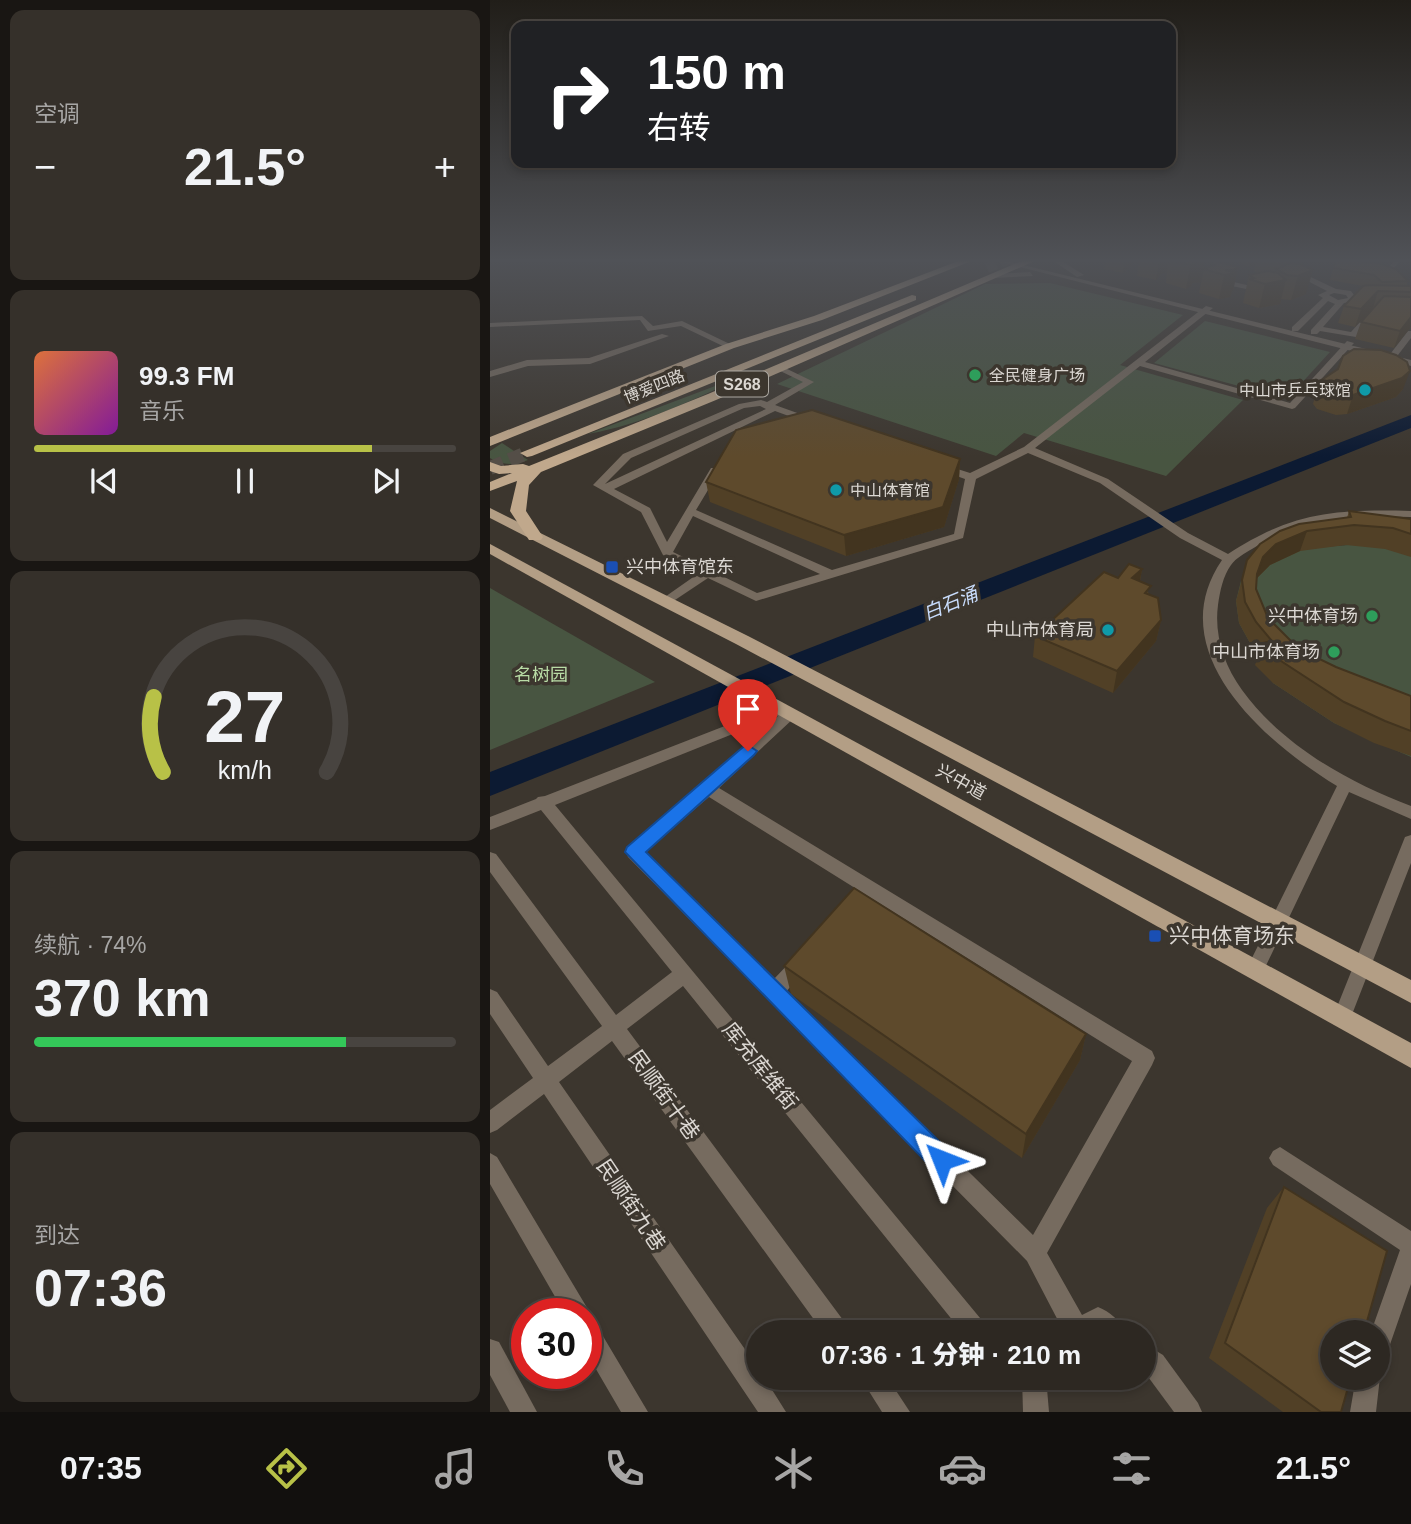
<!DOCTYPE html>
<html lang="zh">
<meta charset="utf-8">
<style>
body{margin:0;font-family:Arial,"Noto Sans SC",sans-serif;background:#35302a;color:#f1f3f6;height:100vh;display:flex;flex-direction:column;font-size:26px;white-space:nowrap}
*{box-sizing:border-box;margin:0}
p{font-size:23px;color:#a7a6a5}
.icon{flex:none;width:38px;height:38px;fill:none;stroke:currentColor;stroke-width:2;stroke-linecap:round;stroke-linejoin:round}
.map{position:relative;flex:1;overflow:hidden}
.side{display:flex;flex-direction:column;gap:10px;padding:10px;background:#191613;width:490px}
.side>*{flex:none}
.guide{position:absolute;left:21px;top:21px;width:665px;height:147px;border-radius:14px;box-shadow:0 4px 10px #0003,0 0 0 2px #484440;background:#202124;color:#fff;overflow:hidden}
.fabs{position:absolute;left:830px;top:1320px;display:grid;gap:14px}
.fabs a{display:grid;place-items:center;width:70px;height:70px;border-radius:50%;background:#2d2822;box-shadow:0 4px 10px #0003,0 0 0 2px #484440;font-size:35px}
.speed{position:absolute;left:21px;top:1298px;display:flex;gap:14px;font-size:35px;font-weight:700;text-align:center}
.speed>*{display:grid;place-content:center;width:91px;height:91px;border-radius:50%;background:#2d2822;box-shadow:0 4px 10px #0003,0 0 0 2px #484440;line-height:1}
.speed .limit{border:10px solid #d22;background:#fff;color:#111}
.pin{position:absolute;display:grid;place-items:center;width:60px;height:60px;color:#fff;margin:-72px -30px;border-radius:50% 50% 50% 0;rotate:-45deg;box-shadow:0 0 7px #0007}
.pin .icon{rotate:45deg}
.me{position:absolute;width:77px;margin:-38px;rotate:315deg;stroke-linejoin:round;filter:drop-shadow(0 0 5px #0008)}
.turn{display:flex;align-items:center;gap:24px;height:147px;padding:0 21px;font-size:32px}
.turn .icon{width:91px;height:91px;stroke-width:2.5}
.turn b{display:block;font-size:49px;line-height:60px}
.big{font-size:52px;font-weight:800;line-height:1.1}
.side .widget{flex:1;display:flex;flex-direction:column;justify-content:center;gap:10px;min-width:0;padding:0 24px;border-radius:14px;background:#35302a}
.side .dial{align-items:center;gap:0}
.dial svg{height:182px;overflow:visible;fill:none;stroke:#484440;stroke-width:7;stroke-linecap:round;text-anchor:middle}
.dial text{fill:#f1f3f6;stroke:none}
.song{display:flex;align-items:center;gap:21px}
.cover{width:84px;height:84px;border-radius:10px;background:linear-gradient(135deg,hsl(20 70% 55%),hsl(290 70% 35%))}
.played{height:7px;border-radius:4px;background:linear-gradient(90deg,#b8c147 80%,#484440 80%)}
.keys{display:flex;justify-content:space-around;direction:ltr}
.heat{display:flex;justify-content:space-between;align-items:center;font-size:38px;direction:ltr}
.charge{height:10px;border-radius:5px;background:linear-gradient(90deg,#34c759 74%,#484440 0)}
.trip{position:absolute;left:256px;top:1320px;width:410px;height:70px;border-radius:35px;background:#2d2822;box-shadow:0 4px 10px #0003,0 0 0 2px #484440;font-weight:800;line-height:70px;text-align:center}
.dock{display:flex;height:112px;justify-content:space-around;align-items:center;background:#12100e;color:#a7a6a5}
.dock .icon{width:49px;height:49px}
.dock .current{color:#b8c147}
.dock b{font-size:32px;color:#f1f3f6}
main{display:flex;flex:1;min-height:0}
.map>svg:first-child{display:block}
.green{fill:#485541}
.lines{fill:none;stroke-linecap:round;stroke-linejoin:round}
.river{fill:#0c1a32;fill-rule:evenodd}
.trunk-tunnel-far1{stroke:#544e47;stroke-width:10;stroke-dasharray:10 5;stroke-linecap:butt}
.trunk-tunnel{stroke:#544e47;stroke-width:14;stroke-dasharray:14 7;stroke-linecap:butt}
.minor{fill:#766b5f;fill-rule:evenodd}
.tertiary{fill:#766b5f;fill-rule:evenodd}
.primary{fill:#b39e85;fill-rule:evenodd}
.trunk{fill:#c0a88c;fill-rule:evenodd}
.wall{fill:#514026}
.shaded-wall{fill:#42341f}
.building{fill:#5e4a2c;stroke:#42341f;stroke-width:2}
.route{fill:#1a73e8;stroke:#114b97;stroke-width:2}
.leisure-dot{fill:#2e9e5b;stroke:#3c362e;stroke-width:2.5}
.culture-dot{fill:#0f9aa8;stroke:#3c362e;stroke-width:2.5}
.transit-dot{fill:#1a4fb4;stroke:#3c362e;stroke-width:2.5}
.labels{text-anchor:middle;stroke-width:7;stroke-linejoin:round;paint-order:stroke}
.far-poi-label{font-size:16px;fill:#dbd7d2;stroke:#3c362e;text-anchor:start}
.shield{fill:#3c362e;stroke:#aba7a1;stroke-width:2}
.shield-label{font-size:16px;font-weight:bold;fill:#dbd7d2}
.far-street-label{font-size:16px;fill:#dbd7d2;stroke:#3c362e}
.poi-label{font-size:18px;fill:#dbd7d2;stroke:#3c362e;text-anchor:end}
.park-label{font-size:18px;fill:#b9dca6;stroke:#3c362e}
.street-label{font-size:18px;fill:#dbd7d2;stroke:#3c362e}
.water-label{font-size:19px;font-style:italic;fill:#c9ddfd;stroke:#3c362e}
.near-poi-label{font-size:21px;fill:#dbd7d2;stroke:#3c362e;text-anchor:start}
.near-street-label{font-size:21px;fill:#dbd7d2;stroke:#3c362e}
</style>
<main>
<section class="side">
<div class="widget"><p>空调</p>
<div class="heat"><a>−</a><b class="big">21.5°</b><a>+</a></div>
</div>
<div class="widget">
<div class="song"><i class="cover"></i><div><b>99.3 FM</b><p>音乐</p></div></div>
<div class="played"></div>
<div class="keys"><svg class="icon" aria-label="previous" viewBox="0 0 24 24"><path d="M18 5L8 12l10 7zM5 5v14"/></svg><svg class="icon" aria-label="pause" viewBox="0 0 24 24"><path d="M8 5v14M16 5v14"/></svg><svg class="icon" aria-label="next" viewBox="0 0 24 24"><path d="M6 5l10 7-10 7zM19 5v14"/></svg></div>
</div>
<div class="widget dial"><svg viewBox="0 0 100 80">
<path d="M14 69A42 42 0 1 1 86 69"/>
<path d="M14 69A42 42 0 0 1 10 36" stroke="#b8c147"/>
<text x="50" y="56" font-size="32" font-weight="700">27</text>
<text x="50" y="72" font-size="11">km/h</text>
</svg></div>
<div class="widget"><p>续航 · 74%</p><b class="big">370 km</b><div class="charge"></div></div>
<div class="widget"><p>到达</p><b class="big">07:36</b></div>
</section>
<div class="map">
<svg width="921" height="1412" viewBox="0 0 921 1412">
<rect width="100%" height="100%" fill="#3c362e"/>
<g class="green">
<path d="M560,283L693,315L630,365L753,400L676,476L534,433L506,456L287,384L495,284Z"/>
<path d="M715,321L840,352L797,399L664,363Z"/>
<path d="M257,374C207,399 153,424 98,434Z"/>
<path d="M12,443L38,460C26,465 12,466 0,458V451Z"/>
<path d="M921,540V757L844,723L783,683L774,661L760,643L749,623L746,601L751,581L764,565L783,551Z"/>
<path d="M0,588L165,682L0,750Z"/>
</g>
<g class="lines">
<path class="river" d="M921,415V428L0,796V772Z"/>
<path class="trunk-tunnel-far1" d="M497,268L517,260"/>
<path class="trunk-tunnel" d="M0,468L37,453"/>
<g class="minor">
<path d="M777,260H785L846,289L861,291L867,299L866,301L854,303L833,327L861,332L877,314L884,316L866,337L830,331L827,334H821V330L845,304L838,301L808,331H802V327L833,298L828,295L837,291ZM844,293L856,295L858,298L848,300L839,295Z"/>
<path d="M905,260H911L904,268L900,266Z"/>
<path d="M726,278L761,286L775,284L779,286L761,290L723,282L722,280Z"/>
<path d="M716,306L723,308L655,362L800,403L857,341L864,343L805,408L802,409L650,366L545,448L618,479L698,533L738,554C802,512 846,509 921,511V517C864,516 811,517 762,549C755,553 746,558 741,565C733,576 730,591 728,605C724,635 734,665 752,690C793,746 858,782 921,806V819L859,792L771,976L765,978L759,976L756,970L847,786C776,743 669,652 732,560L690,538L610,483L538,453L486,479L473,538L266,601L218,578L176,606L172,605L170,602L172,599L209,573L173,555L151,512L103,485L133,454L249,404L271,400L277,402L313,382L284,368L291,366L324,382L285,405L324,419V423H318L285,411L124,489L160,508L177,542L221,468H229L230,470L206,510L342,570L464,534L475,479L447,469V465H455L480,473L534,447ZM270,406L276,409L115,484L141,458L254,408ZM203,516L330,574L267,593L183,552Z"/>
<path d="M152,316L163,326L192,321L244,346L237,348L191,326L158,331L150,320L0,327V323Z"/>
<path d="M918,331H921V338L908,355H902L901,353Z"/>
<path d="M172,334L179,336L100,364L38,366L0,377V371L37,360L99,358Z"/>
<path d="M291,704L304,710L306,714L304,718L229,788L662,1051L665,1058L662,1065L557,1253L592,1315L608,1307C620,1312 630,1320 635,1332H574L537,1261L138,857L136,852L138,847L213,785L288,716L65,805L495,1324L499,1332H472L193,986L137,1029L356,1324L360,1332H333L122,1041L69,1082L268,1368V1377H274L296,1412H268L54,1094L7,1130L0,1133V1110L43,1078L0,1014V989L7,992L58,1066L112,1026L0,872V852L6,854L126,1015L182,972L51,810L0,830V817L46,799L48,797L55,796ZM219,797L642,1061L543,1235L296,992L318,965L315,959L309,957L303,959L284,979L155,852Z"/>
<path d="M921,835V863L861,1017L859,1023L852,1026L845,1023L843,1017L915,837Z"/>
<path d="M790,1147L921,1231V1284L896,1356L887,1359V1332H881L910,1250L783,1165L779,1158L783,1151Z"/>
<path d="M0,1153L7,1157L96,1306L100,1314L98,1318L104,1321L158,1412H131L96,1352V1314H75L0,1184Z"/>
<path d="M0,1339L9,1342L47,1412H20L0,1375Z"/>
<path d="M653,1343L673,1355L708,1403L712,1412H684L653,1370Z"/>
<path d="M887,1370L890,1377L886,1412H860L866,1377H887Z"/>
<path d="M370,1377H397L420,1412H392Z"/>
<path d="M532,1377H556L559,1412H533Z"/>
</g>
<g class="tertiary">
<path d="M502,260H513L921,360V366Z"/>
<path d="M562,260H570L594,275L587,277Z"/>
<path d="M540,272L543,276L503,278L499,276L503,274Z"/>
</g>
<g class="primary">
<path d="M0,508L258,636L921,980V1003L246,644L0,518Z"/>
<path d="M0,544L921,1043V1068L0,554Z"/>
</g>
<g class="trunk">
<path d="M471,260H484L332,320L244,348L0,446V437L236,344L324,316Z"/>
<path d="M534,260H547L226,400L51,472L39,485L36,511L53,537L51,540H39L20,511L27,481L0,491V482L22,473L9,474L0,471V462L11,466L33,464L39,466L218,394Z"/>
<path d="M422,295L426,296V300L42,456L37,457L30,453Z"/>
</g>
</g>
<g class="wall">
<path d="M615,260H642V265L633,273L614,269Z"/>
<path d="M649,260H715L711,282L702,283L701,286L696,289L676,283L677,272L671,274L666,280L647,276Z"/>
<path d="M748,260H803L802,263L816,294L801,300L791,299L790,304L769,308L753,303L759,275L769,273L764,271L765,267H759L747,261Z"/>
<path d="M845,260H876H863L918,281L916,286H921V327L904,348L865,339L871,322L883,308L865,327L848,323L854,306L873,286L840,280Z"/>
<path d="M720,263L748,267L743,291H742L740,297L729,299L709,293L714,269L720,267Z"/>
<path d="M828,386L913,389L906,397L857,414L846,415L827,409L823,404Z"/>
<path d="M470,459L469,479L454,527L356,556L220,502L216,482Z"/>
<path d="M859,511L921,519V557L895,549L856,545L810,551L780,565L767,578L766,589L778,618L802,642L819,654L846,667L921,696V756L884,743L844,723L783,683L765,665L769,654L760,643L749,623L746,601L757,560L770,544L857,518Z"/>
<path d="M652,569L650,581L660,595L671,620L666,641L623,693L543,657L545,636L628,578Z"/>
<path d="M294,966L596,1034L590,1060L532,1158L301,994Z"/>
<path d="M794,1187L851,1412H793L719,1358L777,1208Z"/>
</g>
<g class="shaded-wall">
<path d="M634,260H642V265L633,273Z"/>
<path d="M669,260H679L677,272L671,274L666,280Z"/>
<path d="M704,260H715L711,282L702,283L701,286L696,289L701,261Z"/>
<path d="M761,260H767L765,267H759Z"/>
<path d="M748,267L743,291H742L740,297L729,299L734,275L742,273L743,270Z"/>
<path d="M823,270L816,294L801,300L808,276Z"/>
<path d="M796,280L790,304L769,308L775,284Z"/>
<path d="M888,291L883,308L865,327L871,309Z"/>
<path d="M921,317V327L904,348L910,331Z"/>
<path d="M920,371L913,389L906,397L857,414L863,395Z"/>
<path d="M470,459L469,479L454,527L356,556L354,535Z"/>
<path d="M817,531L810,551L780,565L767,578V574L773,557L786,544Z"/>
<path d="M652,569L648,590L642,578Z"/>
<path d="M671,620L666,641L623,693L627,671Z"/>
<path d="M596,1034L590,1060L532,1158L536,1134Z"/>
</g>
<g class="building">
<path d="M680,260H704L701,261L706,263L701,265Z"/>
<path d="M845,260H860L892,264L906,269L918,281L892,282L884,275L844,268Z"/>
<path d="M725,261L748,267L743,270H735L746,273L734,275L714,269L724,265L720,263Z"/>
<path d="M800,263L810,264L823,270L808,276L797,275L786,269Z"/>
<path d="M778,271L788,273L796,280L775,284L759,279L764,278L759,275Z"/>
<path d="M879,285L921,286V292L888,291L871,309L854,306L873,286Z"/>
<path d="M894,296L921,297V317L910,331L871,322Z"/>
<path d="M864,349L891,350L906,355L917,362L920,371L912,378L863,395L852,396L832,390L828,386L830,381L848,369L853,356Z"/>
<path d="M322,410L470,459L453,507L354,535L216,482L246,430Z"/>
<path d="M859,511L921,519V534L903,528L864,525L817,531L786,544L773,557L767,574L766,589L778,618L802,642L819,654L846,667L921,696V731L895,721L854,702L791,661L772,643L782,641L766,622L755,602L752,580L757,560L770,544L790,531L809,524L861,517Z"/>
<path d="M639,564L652,569L642,578L661,586L655,593L668,598L671,620L627,671L545,636L614,572L628,578Z"/>
<path d="M364,888L596,1034L536,1134L294,966Z"/>
<path d="M794,1187L897,1251L874,1332H842V1377H861L851,1412H831L735,1343Z"/>
</g>
<linearGradient id="sky" x2="0" y2="1"><stop stop-color="#211e19"/><stop offset="0.57" stop-color="#505257"/><stop offset="1" stop-color="#505257" stop-opacity="0"/></linearGradient>
<rect width="921" height="457" fill="url(#sky)"/>
<path class="route" d="M258,745L267,751L264,755L156,852L460,1152L464,1160L460,1169L452,1172L443,1169L135,852L137,847L253,747Z"/>
<g class="leisure-dot">
<circle cx="485" cy="375" r="7"/>
<circle cx="882" cy="616" r="7"/>
<circle cx="844" cy="652" r="7"/>
</g>
<g class="culture-dot">
<circle cx="875" cy="390" r="7"/>
<circle cx="346" cy="490" r="7"/>
<circle cx="618" cy="630" r="7"/>
</g>
<g class="transit-dot">
<rect x="115" y="560" width="14" height="14" rx="3.5"/>
<rect x="658" y="929" width="14" height="14" rx="3.5"/>
</g>
<g class="labels">
<g class="far-poi-label">
<text x="499" y="381">全民健身广场</text>
<text x="861" y="396" text-anchor="end">中山市乒乓球馆</text>
<text x="360" y="496">中山体育馆</text>
</g>
<rect class="shield" x="226" y="371.5" width="52" height="25" rx="5"/>
<g class="shield-label">
<text x="252" y="390">S268</text>
</g>
<g class="far-street-label">
<text transform="translate(164 386) rotate(-22)" y="6">博爱四路</text>
</g>
<g class="poi-label">
<text x="136" y="573" text-anchor="start">兴中体育馆东</text>
<text x="868" y="622">兴中体育场</text>
<text x="604" y="636">中山市体育局</text>
<text x="830" y="658">中山市体育场</text>
</g>
<g class="park-label">
<text x="51" y="681">名树园</text>
</g>
<g class="street-label">
<text transform="translate(471 782) rotate(29)" y="6">兴中道</text>
</g>
<g class="water-label">
<text transform="translate(460 603) rotate(-22)" y="7">白石涌</text>
</g>
<g class="near-poi-label">
<text x="679" y="943">兴中体育场东</text>
</g>
<g class="near-street-label">
<text transform="translate(270 1066) rotate(51)" y="7">库充库维街</text>
<text transform="translate(174 1095) rotate(54)" y="7">民顺街十巷</text>
<text transform="translate(141 1205) rotate(56)" y="7">民顺街九巷</text>
</g>
</g>
</svg>
<div class="fabs">
<a><svg class="icon" aria-label="layers" viewBox="0 0 24 24"><path d="M12 4l9 5-9 5-9-5zM3 14l9 5 9-5"/></svg></a>
</div>
<div class="speed"><div class="limit">30</div></div>
<div class="pin" style="left:258px;top:751px;background:#d93025"><svg class="icon" aria-label="arrive" viewBox="0 0 24 24"><path d="M6 21V4h12l-3 4 3 4H6"/></svg></div>
<svg class="me" style="left:452px;top:1160px" viewBox="-20 -20 40 40"><path d="M0-17L14 15 0 8-14 15z" fill="#1a73e8" stroke="#fff" stroke-width="4"/></svg>
<div class="trip">07:36 · 1 分钟 · 210 m</div>
<div class="guide">
<div class="turn"><svg class="icon" aria-label="right" viewBox="0 0 24 24"><path d="M7 20v-9h11M14 6l5 5-5 5"/></svg><div><b>150 m</b>右转</div></div>
</div>
</div>
</main>
<nav class="dock">
<b>07:35</b>
<svg class="icon current" aria-label="directions" viewBox="0 0 24 24"><path d="M12 3l9 9-9 9-9-9zM9 14v-3h6M13 9l2 2-2 2"/></svg>
<svg class="icon" aria-label="music" viewBox="0 0 24 24"><path d="M9 18V5l10-2v13"/><circle cx="6" cy="18" r="3"/><circle cx="16" cy="16" r="3"/></svg>
<svg class="icon" aria-label="phone" viewBox="0 0 24 24"><path d="M5 4h4l2 5-3 2q2 4 5 5l2-3 5 2v4C11 20 4 13 5 4z"/></svg>
<svg class="icon" aria-label="climate" viewBox="0 0 24 24"><path d="M12 3v18M4 7l16 10M4 17L20 7"/></svg>
<svg class="icon" aria-label="car" viewBox="0 0 24 24"><path d="M5 17H2v-5l4-1 3-4h7l3 4 3 1v5h-3M9 17h6M6 11h13"/><circle cx="7" cy="17" r="2"/><circle cx="17" cy="17" r="2"/></svg>
<svg class="icon" aria-label="filters" viewBox="0 0 24 24"><path d="M4 7h16M4 17h16"/><circle cx="9" cy="7" r="2"/><circle cx="15" cy="17" r="2"/></svg>
<b>21.5°</b>
</nav>
